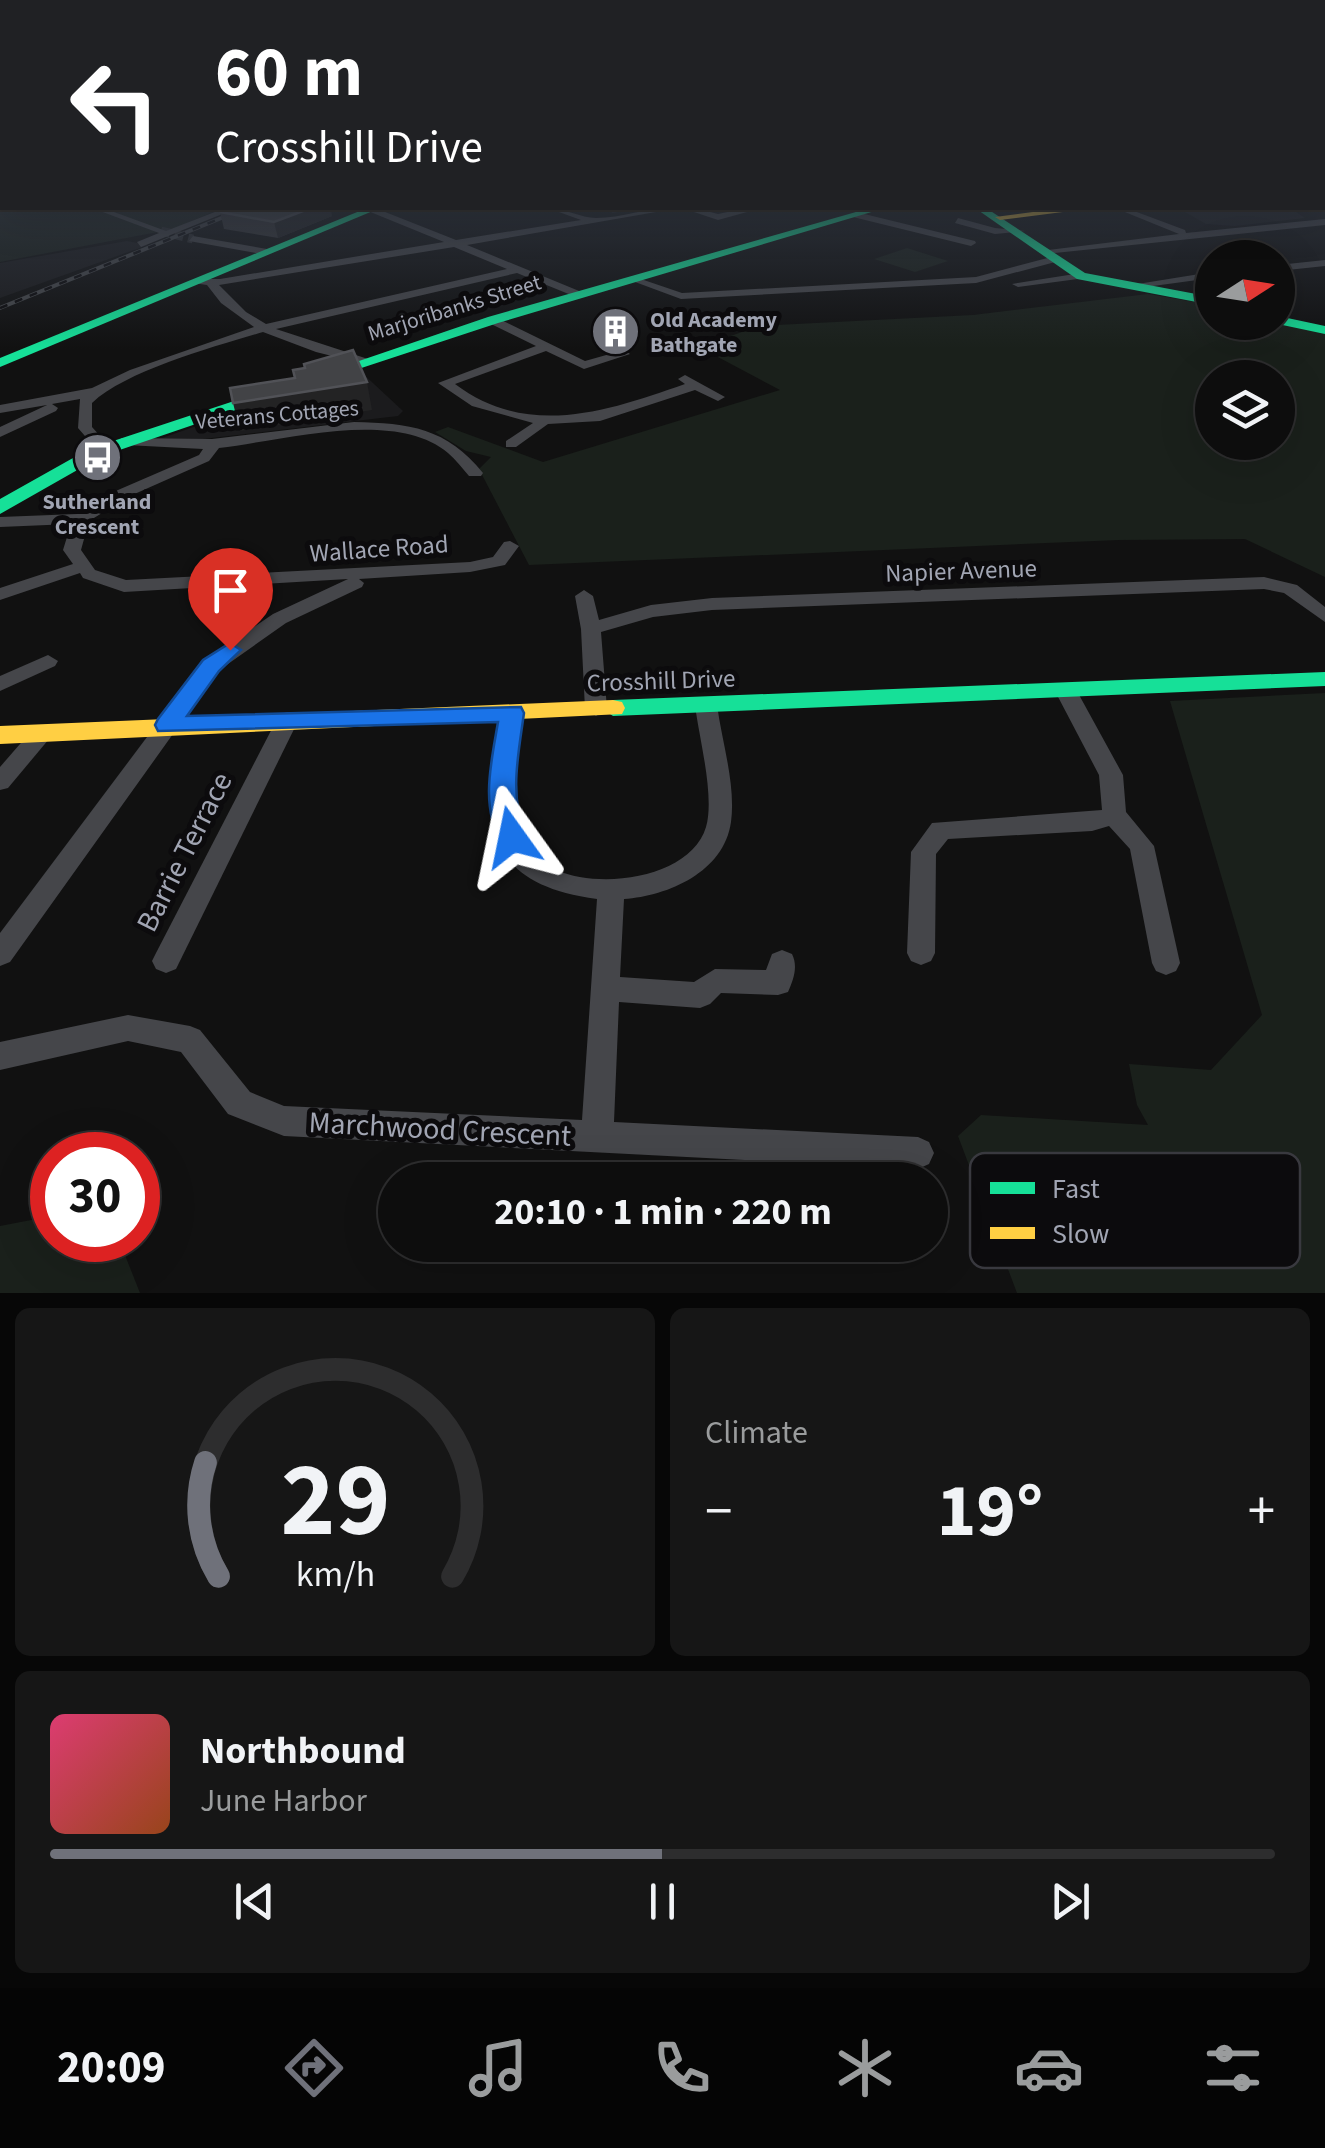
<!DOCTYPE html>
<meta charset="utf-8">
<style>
body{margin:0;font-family:"Source Sans 3",sans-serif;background:#161616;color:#f1f3f6;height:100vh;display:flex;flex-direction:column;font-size:38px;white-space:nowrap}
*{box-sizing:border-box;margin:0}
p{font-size:32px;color:#9a9c9d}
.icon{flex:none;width:55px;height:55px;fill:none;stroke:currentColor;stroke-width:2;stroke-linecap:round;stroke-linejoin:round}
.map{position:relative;height:1293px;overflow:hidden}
.side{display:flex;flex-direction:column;gap:15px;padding:15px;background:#070707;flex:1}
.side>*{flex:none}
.hud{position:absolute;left:0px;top:0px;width:1325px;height:210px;box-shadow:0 10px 40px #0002,0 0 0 2px #2d2d2e;background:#202124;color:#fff;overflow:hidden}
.needle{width:65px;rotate:78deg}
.tools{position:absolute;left:1195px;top:240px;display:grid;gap:20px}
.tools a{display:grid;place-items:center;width:100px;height:100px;border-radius:50%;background:#0d0d0d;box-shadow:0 10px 40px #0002,0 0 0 2px #2d2d2e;font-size:50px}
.speed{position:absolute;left:30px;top:1132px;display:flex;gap:20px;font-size:50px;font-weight:700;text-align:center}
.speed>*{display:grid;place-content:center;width:130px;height:130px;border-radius:50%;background:#0d0d0d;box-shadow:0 10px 40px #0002,0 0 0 2px #2d2d2e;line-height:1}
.speed .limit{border:15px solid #d22;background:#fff;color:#111}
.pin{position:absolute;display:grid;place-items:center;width:85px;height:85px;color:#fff;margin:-102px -42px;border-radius:50% 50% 50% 0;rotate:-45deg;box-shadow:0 0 10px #0007}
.pin .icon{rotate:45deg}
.me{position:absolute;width:110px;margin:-55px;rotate:348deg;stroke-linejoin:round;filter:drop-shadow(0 0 8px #0008)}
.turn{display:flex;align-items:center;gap:35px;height:210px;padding:0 50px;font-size:45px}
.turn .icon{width:130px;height:130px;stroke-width:2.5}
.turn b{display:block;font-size:70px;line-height:85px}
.big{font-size:75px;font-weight:700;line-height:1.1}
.side .card{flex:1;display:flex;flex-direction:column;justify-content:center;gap:15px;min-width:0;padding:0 35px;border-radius:15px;background:#161616}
.side .dial{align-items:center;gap:0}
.dial svg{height:260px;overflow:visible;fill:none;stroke:#2d2d2e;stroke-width:7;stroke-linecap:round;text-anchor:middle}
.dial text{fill:#f1f3f6;stroke:none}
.song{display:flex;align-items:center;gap:30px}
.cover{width:120px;height:120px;border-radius:15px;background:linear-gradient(135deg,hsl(340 70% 55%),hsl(20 70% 35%))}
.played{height:10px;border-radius:5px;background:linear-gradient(90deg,#6f717a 50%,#2d2d2e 50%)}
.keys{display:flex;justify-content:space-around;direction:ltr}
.heat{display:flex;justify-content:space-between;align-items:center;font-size:55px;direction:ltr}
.side .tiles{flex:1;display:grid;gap:15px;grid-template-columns:1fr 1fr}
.card:last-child{grid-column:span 2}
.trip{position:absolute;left:378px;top:1162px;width:570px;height:100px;border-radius:50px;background:#0d0d0d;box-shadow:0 10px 40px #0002,0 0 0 2px #2d2d2e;font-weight:700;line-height:100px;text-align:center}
.tabs{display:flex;height:160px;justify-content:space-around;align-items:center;background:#050505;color:#9a9c9d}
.tabs .icon{width:70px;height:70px}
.tabs .current{color:#6f717a}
.tabs b{font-size:45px;color:#f1f3f6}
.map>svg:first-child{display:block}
.built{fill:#1b1b1d}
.green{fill:#1a201b;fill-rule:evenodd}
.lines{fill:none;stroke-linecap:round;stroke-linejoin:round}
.street-tunnel{stroke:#2e2f31;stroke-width:9;stroke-dasharray:9 5;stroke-linecap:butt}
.street{fill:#45464a;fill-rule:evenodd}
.fast{fill:#16e098;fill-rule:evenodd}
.slow{fill:#ffcf43;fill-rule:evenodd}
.rail-casing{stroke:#45474a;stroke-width:4}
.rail{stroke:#0c0b0d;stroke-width:2.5;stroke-dasharray:8;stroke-linecap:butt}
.wall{fill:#373739}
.shaded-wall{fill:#232324}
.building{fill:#424346;stroke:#515257;stroke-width:2.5}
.route{fill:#1a73e8;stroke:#114b97;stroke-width:2.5}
.labels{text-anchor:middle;stroke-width:10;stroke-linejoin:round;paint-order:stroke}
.far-street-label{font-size:22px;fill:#a1a5b3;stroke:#0c0b0d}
.far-poi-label{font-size:22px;font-weight:bold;fill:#a1a5b3;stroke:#0c0b0d;text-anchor:start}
.street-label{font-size:25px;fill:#a1a5b3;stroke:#0c0b0d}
.near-street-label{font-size:30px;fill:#a1a5b3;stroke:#0c0b0d}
.key{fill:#0c0b0d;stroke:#39393f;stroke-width:2.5}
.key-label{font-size:28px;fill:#a1a5b3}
</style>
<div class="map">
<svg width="1325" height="1293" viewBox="0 0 1325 1293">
<rect width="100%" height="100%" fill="#111"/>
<g class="built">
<path d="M1178,208H1290L1305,218L1235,226L1206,224Z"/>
<path d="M127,241L148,245L0,298V263Z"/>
<path d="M359,370L403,411L398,416L178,442L159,439Z"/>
</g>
<g class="green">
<path d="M0,168L2,208H222L174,229L0,262Z"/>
<path d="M907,248L948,261L915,272L874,259Z"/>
<path d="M1148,294L1212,305V322H1278L1325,333V577L1245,539L1119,540L529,565L479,469L491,457L466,451L435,432L448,427L543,462L780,390L699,347L759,326L973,315ZM1212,378H1278V442H1212Z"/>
<path d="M1325,693V1293H1017L958,1136L981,1115L1148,1125L1137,1105L1129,1064L1211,1070L1262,1015L1170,701Z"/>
<path d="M52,1216V1240H119L140,1293H0V1226Z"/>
</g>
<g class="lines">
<path class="street-tunnel" d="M161,231L193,239"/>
<g class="street">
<rect x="1322" y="196" width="3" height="6"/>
<path d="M92,208H103L166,231L225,208H237L141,247L137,242L159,233Z"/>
<path d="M367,208H375L456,240L581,220L548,208C564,208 581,218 596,218C624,218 651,206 679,208L467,245L584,293V297H576L517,273L276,329L368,359V365L316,352L263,332C217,346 127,370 92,403V427L111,448L108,451H98L78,428L80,399L52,404L58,408L56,411L0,437V427L47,405L0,413V405L92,388L130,370L254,327L221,303L207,285L193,283V279H220L444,242L368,211ZM454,247L507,269L266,324L246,312L219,285Z"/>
<path d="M682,208H695L718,214L742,209L747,212L718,220Z"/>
<path d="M1115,208H1126L1185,230L1186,233L1325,219V225L1045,254L1040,251L1179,234Z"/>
<path d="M856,212L975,241L976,243L971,246L853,217Z"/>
<path d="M958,218L995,228L1025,231L995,234L955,223Z"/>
<path d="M193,236L267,249L272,252L267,255L189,241Z"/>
<path d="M1055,256L1059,257V261L976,283L681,299L627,279L632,276L682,293L976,277Z"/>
<path d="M1325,260V266L1278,271V265Z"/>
<path d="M1212,272V278L1131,289L1125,286Z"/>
<path d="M1081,273L1085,274V278L1018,287L1012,284Z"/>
<path d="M493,316L585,361L624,350L630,354L584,369L546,351L455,384C528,439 608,411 685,384L678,379L685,375L725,397L718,401L695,390L600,421L548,424L516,447H506V441L533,423L472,406L438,383L536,346L489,323L487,320Z"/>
<path d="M354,422C409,423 447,428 483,473L481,476H469C463,469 456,460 448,453C395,408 282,441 219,448L209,461L130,496L89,521L81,550L95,570L126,580L470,562L493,557L504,542L510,541L519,546L505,565L470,572L359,579L364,583L362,587L286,623L218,671L10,962L0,966V933L204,661L273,614L348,579L124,592L83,578L80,573L0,600V588L73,564L63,550L71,524L0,527V517L77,514L118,490L199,455L203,449L126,445L121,444V438L212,439Z"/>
<path d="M1264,577L1297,585L1325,607V622L1284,593L1264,589L712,610L653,617L601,632L607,709L596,716L585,709L581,629L575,596L584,590L593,596L599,620L651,605L712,598Z"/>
<path d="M48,655L58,661L55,666L0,691V676Z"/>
<path d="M1067,686L1078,693L1123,775L1126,812L1154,846L1180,963L1176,971L1166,975L1156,971L1152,963L1130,849L1109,826L1092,831L948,839L936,854L935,953L931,961L921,965L911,961L907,953L911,852L932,823L1102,810L1099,775L1056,693Z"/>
<path d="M706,698L717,705C722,742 736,785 731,822C724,872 668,896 624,899L620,977L694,982L715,969L766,970L772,954L782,950L792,954C798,966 794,979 788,992L778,995L721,993L710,1004L700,1008L619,1002L614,1122L918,1137L929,1142L934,1153L929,1164L918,1169L284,1136L228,1114L181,1052L128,1041L0,1070V1042L128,1015L190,1026L200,1030L250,1092L284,1106L582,1120L597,899C476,883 483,814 501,713L512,706L523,713C517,753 504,804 523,842C551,898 688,889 706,827C715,796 699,738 695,705Z"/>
<path d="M288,712L296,714L299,719L176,969L166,973L156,969L152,961L156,953L277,719L280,714Z"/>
<path d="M41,726L49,729L52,734L49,739L8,788L0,790V767L33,729Z"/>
</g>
<g class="fast">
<path d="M1322,179L1325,180V186L1322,185Z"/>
<path d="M367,208H380L0,367V358Z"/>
<path d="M870,208H885L498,323L328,379L315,376L488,317Z"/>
<path d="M975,208H986L1085,273L1212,297V305L1077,279Z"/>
<path d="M1278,316L1325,326V334L1273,323L1278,322Z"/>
<path d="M270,389L275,391V397L102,456L0,514V499L89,449Z"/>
<path d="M1325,672V686L613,716L601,708L613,700Z"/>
</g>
<g class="slow">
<path d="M1063,208H1094L1000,220L995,217Z"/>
<path d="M613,700L622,702L625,708L622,714L0,744V726Z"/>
</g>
<defs>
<path id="rail" d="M0,308L246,208"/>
</defs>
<use href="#rail" class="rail-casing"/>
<use href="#rail" class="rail"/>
</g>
<path class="wall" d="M220,212L332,216L278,238L224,229Z"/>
<g class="shaded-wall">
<path d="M311,208H331L332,216L278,238L274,222Z"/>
<path d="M612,208H641L612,213Z"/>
<path d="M367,382L372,410L240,431L233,403Z"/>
</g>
<g class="building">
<path d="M237,208H311L274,222L220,212Z"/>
<path d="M353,350L367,382L233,403L230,388L295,378L293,370L305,368L304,364Z"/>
</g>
<linearGradient id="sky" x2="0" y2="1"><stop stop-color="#090909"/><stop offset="0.48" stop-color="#323843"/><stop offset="1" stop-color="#323843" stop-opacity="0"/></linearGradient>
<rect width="1325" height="349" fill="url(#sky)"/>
<path class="route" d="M230,643L241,650L219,671L187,716L521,707L524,713C518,757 509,795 526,837L522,845H502C480,805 491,764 498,722L158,731L155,725L158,719L203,660Z"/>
<defs>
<symbol id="building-disc" viewBox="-11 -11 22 22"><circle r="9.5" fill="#6f717a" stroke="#0c0b0d"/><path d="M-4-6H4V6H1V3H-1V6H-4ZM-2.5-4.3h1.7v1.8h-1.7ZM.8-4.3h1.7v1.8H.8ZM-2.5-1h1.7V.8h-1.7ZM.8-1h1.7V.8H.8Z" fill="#fff"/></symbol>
<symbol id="bus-disc" viewBox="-11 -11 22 22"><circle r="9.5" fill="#6f717a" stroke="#0c0b0d"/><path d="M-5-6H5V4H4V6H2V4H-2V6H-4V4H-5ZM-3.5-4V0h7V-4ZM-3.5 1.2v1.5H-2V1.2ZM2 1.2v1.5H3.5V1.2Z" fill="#fff"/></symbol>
</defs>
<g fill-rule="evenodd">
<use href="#building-disc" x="588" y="304" width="55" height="55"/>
<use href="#bus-disc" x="70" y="430" width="55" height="55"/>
</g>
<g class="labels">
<g class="far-street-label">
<text transform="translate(454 307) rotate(-17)" y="8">Marjoribanks Street</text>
<text transform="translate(277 414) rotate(-5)" y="8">Veterans Cottages</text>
</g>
<g class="far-poi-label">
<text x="650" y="327">Old Academy<tspan x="650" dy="25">Bathgate</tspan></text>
<text x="97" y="509" text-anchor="middle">Sutherland<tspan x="97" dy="25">Crescent</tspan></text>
</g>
<g class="street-label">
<text transform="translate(379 548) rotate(-4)" y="9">Wallace Road</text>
<text transform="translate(961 570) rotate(-2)" y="9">Napier Avenue</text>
<text transform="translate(661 680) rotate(-2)" y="9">Crosshill Drive</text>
</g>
<g class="near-street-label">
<text transform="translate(184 852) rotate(-63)" y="10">Barrie Terrace</text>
<text transform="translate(440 1129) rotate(3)" y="10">Marchwood Crescent</text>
</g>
</g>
<rect x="970" y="1153" width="330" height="115" rx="15" class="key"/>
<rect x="990" y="1182" width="45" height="12" fill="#16e098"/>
<rect x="990" y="1227" width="45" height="12" fill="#ffcf43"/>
<g class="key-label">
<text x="1052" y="1198">Fast</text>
<text x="1052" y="1243">Slow</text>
</g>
</svg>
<div class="tools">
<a><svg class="needle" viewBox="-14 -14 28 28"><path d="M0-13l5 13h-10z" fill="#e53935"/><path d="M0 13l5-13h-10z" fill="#9a9c9d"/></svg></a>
<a><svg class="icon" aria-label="layers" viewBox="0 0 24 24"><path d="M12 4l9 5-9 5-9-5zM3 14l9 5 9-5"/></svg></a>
</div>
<div class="speed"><div class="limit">30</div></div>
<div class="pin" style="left:230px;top:650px;background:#d93025"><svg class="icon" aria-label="arrive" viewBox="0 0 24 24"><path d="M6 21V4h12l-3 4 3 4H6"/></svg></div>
<svg class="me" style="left:512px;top:837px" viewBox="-20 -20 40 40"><path d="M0-17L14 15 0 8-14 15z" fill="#1a73e8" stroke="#fff" stroke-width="4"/></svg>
<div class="trip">20:10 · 1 min · 220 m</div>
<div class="hud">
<div class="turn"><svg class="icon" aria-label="left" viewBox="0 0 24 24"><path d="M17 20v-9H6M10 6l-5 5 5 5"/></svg><div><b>60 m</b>Crosshill Drive</div></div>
</div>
</div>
<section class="side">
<div class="tiles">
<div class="card dial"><svg viewBox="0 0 100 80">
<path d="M14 69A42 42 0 1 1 86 69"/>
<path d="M14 69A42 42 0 0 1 10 34" stroke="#6f717a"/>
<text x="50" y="56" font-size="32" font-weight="700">29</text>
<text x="50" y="72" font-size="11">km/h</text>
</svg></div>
<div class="card"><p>Climate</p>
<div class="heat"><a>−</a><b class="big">19°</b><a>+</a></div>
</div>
<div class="card">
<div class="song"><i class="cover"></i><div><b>Northbound</b><p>June Harbor</p></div></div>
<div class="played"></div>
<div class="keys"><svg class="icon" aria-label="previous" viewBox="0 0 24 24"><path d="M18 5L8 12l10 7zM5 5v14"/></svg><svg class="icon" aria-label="pause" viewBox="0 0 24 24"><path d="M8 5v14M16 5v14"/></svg><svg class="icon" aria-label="next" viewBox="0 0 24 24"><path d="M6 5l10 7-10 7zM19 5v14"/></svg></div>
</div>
</div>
</section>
<nav class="tabs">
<b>20:09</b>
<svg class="icon current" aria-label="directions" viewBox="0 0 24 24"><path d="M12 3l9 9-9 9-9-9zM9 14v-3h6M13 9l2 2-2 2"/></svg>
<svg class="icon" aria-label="music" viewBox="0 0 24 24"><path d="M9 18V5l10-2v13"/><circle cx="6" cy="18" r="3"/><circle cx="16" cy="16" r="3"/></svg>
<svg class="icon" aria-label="phone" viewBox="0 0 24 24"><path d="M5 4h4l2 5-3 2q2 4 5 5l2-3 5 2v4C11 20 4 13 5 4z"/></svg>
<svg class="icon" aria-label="climate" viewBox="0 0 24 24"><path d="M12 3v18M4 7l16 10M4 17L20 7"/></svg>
<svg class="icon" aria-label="car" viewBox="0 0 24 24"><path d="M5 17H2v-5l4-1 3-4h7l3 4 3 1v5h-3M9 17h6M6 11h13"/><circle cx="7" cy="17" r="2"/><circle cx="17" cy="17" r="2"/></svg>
<svg class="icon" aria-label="filters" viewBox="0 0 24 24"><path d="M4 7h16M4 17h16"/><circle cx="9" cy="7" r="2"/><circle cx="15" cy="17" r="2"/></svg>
</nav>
